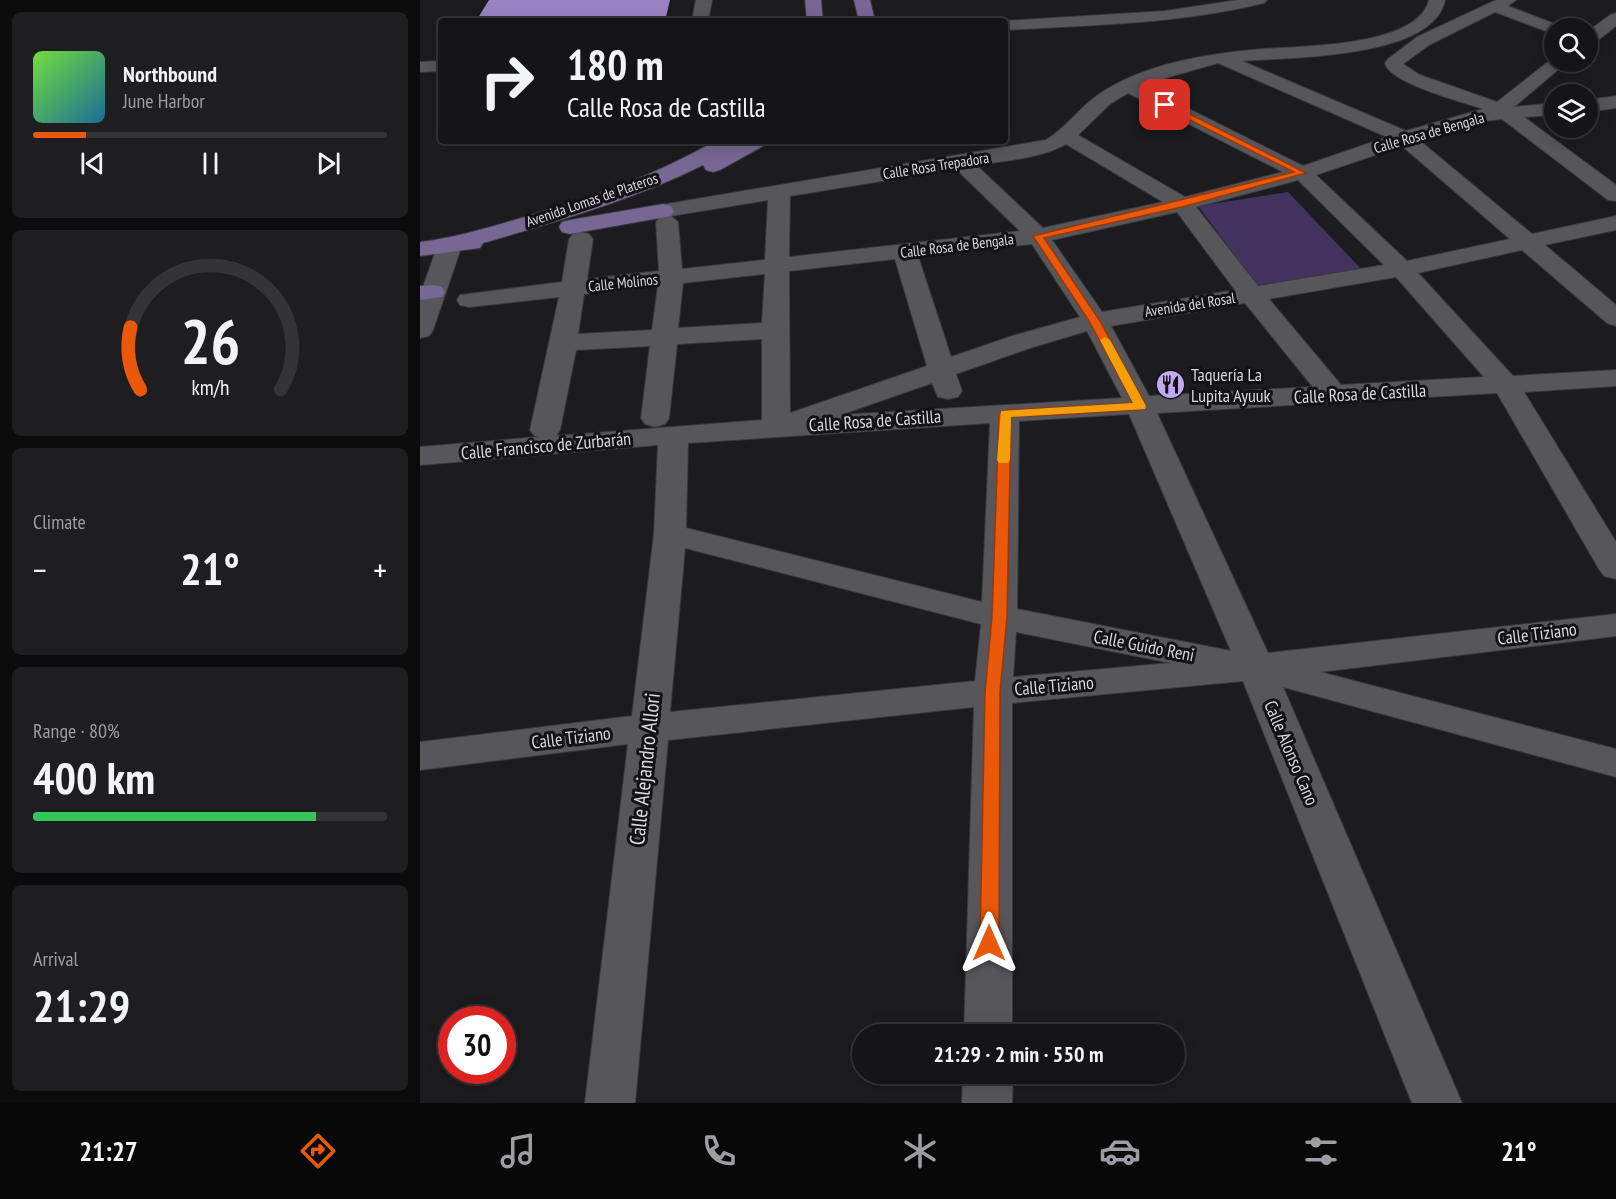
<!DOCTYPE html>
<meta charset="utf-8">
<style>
body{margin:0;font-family:"PT Sans Narrow",sans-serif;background:#1e1d1f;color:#f1f3f6;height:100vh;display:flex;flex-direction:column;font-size:22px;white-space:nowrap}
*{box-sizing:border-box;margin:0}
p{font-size:20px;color:#9d9ea1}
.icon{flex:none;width:33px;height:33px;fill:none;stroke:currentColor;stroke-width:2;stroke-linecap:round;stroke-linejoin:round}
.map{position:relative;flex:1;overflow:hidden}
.panel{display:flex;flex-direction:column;gap:12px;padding:12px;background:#0c0b0c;width:420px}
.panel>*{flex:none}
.banner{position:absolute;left:18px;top:18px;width:570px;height:126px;border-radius:6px;box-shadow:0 3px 15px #0003,0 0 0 2px #343335;background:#151416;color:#f1f3f6;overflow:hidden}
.fabs{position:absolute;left:1124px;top:18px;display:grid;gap:12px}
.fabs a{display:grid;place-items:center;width:54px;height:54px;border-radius:50%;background:#151416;box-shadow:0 3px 15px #0003,0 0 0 2px #343335;font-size:30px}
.speed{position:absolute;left:18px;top:1006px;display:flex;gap:12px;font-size:30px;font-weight:700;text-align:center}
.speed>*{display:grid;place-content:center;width:78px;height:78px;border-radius:50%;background:#151416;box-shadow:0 3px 15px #0003,0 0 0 2px #343335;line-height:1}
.speed .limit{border:9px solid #d22;background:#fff;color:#111}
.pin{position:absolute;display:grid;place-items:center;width:51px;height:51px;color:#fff;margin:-26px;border-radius:12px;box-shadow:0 3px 9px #0006}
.me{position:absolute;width:66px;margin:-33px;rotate:0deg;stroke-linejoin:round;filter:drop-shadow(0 0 4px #0008)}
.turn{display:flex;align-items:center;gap:21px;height:126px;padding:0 30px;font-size:27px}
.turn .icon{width:78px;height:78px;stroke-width:2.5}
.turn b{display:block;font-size:42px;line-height:51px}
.big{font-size:45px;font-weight:700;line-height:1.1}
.panel .tile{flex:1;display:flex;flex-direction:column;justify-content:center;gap:9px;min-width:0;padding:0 21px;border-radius:9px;background:#1e1d1f}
.panel .dial{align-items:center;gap:0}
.dial svg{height:156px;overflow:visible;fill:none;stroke:#343335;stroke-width:7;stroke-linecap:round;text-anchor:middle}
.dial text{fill:#f1f3f6;stroke:none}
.song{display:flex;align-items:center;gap:18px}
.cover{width:72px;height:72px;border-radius:9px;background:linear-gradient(135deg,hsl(100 70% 55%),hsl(200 70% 35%))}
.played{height:6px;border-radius:3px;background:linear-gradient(90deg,#ea580c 15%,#343335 15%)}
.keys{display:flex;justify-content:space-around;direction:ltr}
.heat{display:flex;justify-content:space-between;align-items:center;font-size:33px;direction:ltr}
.charge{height:9px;border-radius:4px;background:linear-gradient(90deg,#34c759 80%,#343335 0)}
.trip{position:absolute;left:432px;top:1024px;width:333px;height:60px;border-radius:30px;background:#151416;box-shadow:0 3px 15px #0003,0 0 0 2px #343335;font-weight:700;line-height:60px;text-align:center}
.tabs{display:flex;height:96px;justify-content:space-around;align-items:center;background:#080809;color:#9d9ea1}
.tabs .icon{width:42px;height:42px}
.tabs .selected{color:#ea580c}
.tabs b{font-size:27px;color:#f1f3f6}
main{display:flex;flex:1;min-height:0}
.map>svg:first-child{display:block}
.green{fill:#433260}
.building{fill:#9983c3}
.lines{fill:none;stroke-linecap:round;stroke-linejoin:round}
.minor-casing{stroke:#39383b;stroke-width:2}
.major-casing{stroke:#39383b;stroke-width:2}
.minor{fill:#57565a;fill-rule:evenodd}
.major{fill:#776794;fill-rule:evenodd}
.route{fill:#ea580c;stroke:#983908;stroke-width:1.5}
.slow{fill:#f59e0b}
.labels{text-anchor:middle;stroke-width:6;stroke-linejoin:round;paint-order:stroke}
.far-street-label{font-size:15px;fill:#d9d8db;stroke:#131215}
.poi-label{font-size:18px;fill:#d9d8db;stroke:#131215;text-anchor:start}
.street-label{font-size:18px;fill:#d9d8db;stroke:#131215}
.near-street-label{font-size:21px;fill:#d9d8db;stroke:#131215}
</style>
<main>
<section class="panel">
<div class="tile">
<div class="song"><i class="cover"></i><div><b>Northbound</b><p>June Harbor</p></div></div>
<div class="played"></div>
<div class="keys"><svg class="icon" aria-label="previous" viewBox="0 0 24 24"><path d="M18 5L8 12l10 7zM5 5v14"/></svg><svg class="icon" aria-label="pause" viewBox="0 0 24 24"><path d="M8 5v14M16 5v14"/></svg><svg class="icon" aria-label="next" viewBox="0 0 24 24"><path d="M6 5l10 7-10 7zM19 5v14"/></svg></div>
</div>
<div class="tile dial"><svg viewBox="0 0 100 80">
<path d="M14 69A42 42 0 1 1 86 69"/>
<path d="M14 69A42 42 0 0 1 9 37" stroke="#ea580c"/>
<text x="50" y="56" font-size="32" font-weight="700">26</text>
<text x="50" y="72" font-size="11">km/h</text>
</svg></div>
<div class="tile"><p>Climate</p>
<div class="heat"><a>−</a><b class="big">21°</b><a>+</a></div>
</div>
<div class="tile"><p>Range · 80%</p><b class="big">400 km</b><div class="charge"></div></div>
<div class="tile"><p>Arrival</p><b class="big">21:29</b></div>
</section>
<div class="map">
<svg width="1196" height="1103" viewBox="0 0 1196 1103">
<rect width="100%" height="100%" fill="#1c1b1e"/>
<path class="green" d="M868,192L945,273L840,290L778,206Z"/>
<path class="building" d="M69,0H250L245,21H56Z"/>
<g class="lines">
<defs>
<g id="minor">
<path d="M276,0H292L288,21H272Z"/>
<path d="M818,0H847L844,3C759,24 672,25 585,30V21H582L745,11Z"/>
<path d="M1009,0H1025C1013,59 870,57 822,61L986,131L1063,109C1043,102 969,83 965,63L968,59L997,37L1076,0H1096L1088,6L1140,26L1142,28H1134V34L1075,12L1009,45L983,64L1000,75L1077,102L1133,58L1134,62H1147L1094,107L1134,103V115L1104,117L1196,185V201L1188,200L1082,119L1065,121L999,140L1112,234L1196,216V230L1125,245L1196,305V326L1187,323L1102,250L998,273L1093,376L1196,370V386L1104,392L1196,542V579L1184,576L1179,569L1077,393L737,413L848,653L1196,614V636L900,672L1196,749V777L863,687L1042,1103H992L823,681L592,703V1035H544L554,707L248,740L215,1103H165L208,744L0,770V742L212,716L234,534L238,445L0,465V447L119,437L115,436L110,430L139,297L49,307L40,305L37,300L40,295L142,282L149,239L153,234L161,232L169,234L173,239L167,279L239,271L236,222L240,217L235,216L232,211L235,206L626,140C646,128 659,108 678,95C724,63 787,54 842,49C881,46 998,47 1009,0ZM798,63L967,137L883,166L721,85ZM708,93L863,172L765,197L658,135L690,104ZM646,144L743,202L623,228L556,165C583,161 624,158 646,144ZM982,146L1090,239L987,261L896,175ZM536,169L600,231L369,257L370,196ZM878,180L964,265L838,286L776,207ZM348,200L345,260L262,269L258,222L251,216ZM757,212L815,290L682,312L632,240ZM612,244L660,317L592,336L531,357L498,256ZM475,259L507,366L370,413L369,271ZM345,274L342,323L258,328L263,283ZM976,277L1064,377L921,385L849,299ZM238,286L232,330L158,334L164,294ZM825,303L893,387L729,396L691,326ZM667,331L702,398L420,415L512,383L518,397L528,399L538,397L542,391L536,374L610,348ZM342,339V420L136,436L140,430L156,350L230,346L221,418L225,424L235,427L245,424L249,418L257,344ZM709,414L811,651L597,609L599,421ZM570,423L562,602L266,528L268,443ZM265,548L561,624L555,681L250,712ZM596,632L751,663L593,677Z"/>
<path d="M1196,13V26L1173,44L1167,45V32L1190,15Z"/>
<path d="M21,61V71L0,72V62Z"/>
<path d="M1196,96V108L1167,112V100Z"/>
<path d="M30,238L38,240L42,245L13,330L9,336L0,338V295L18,245L22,240Z"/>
<path d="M543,1074H593L592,1103H542Z"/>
</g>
<g id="major">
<path d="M385,0H401L403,21H387Z"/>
<path d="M434,0H450L455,21H439Z"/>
<path d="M295,141H319L316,145L323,141H348L345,145L300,170L293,172L286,170L283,165C213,200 139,221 63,243L60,248L0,256V242C34,238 66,228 98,219C167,199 233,177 295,141Z"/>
<path d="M243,204L251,206L254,211L251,216L150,234L142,232L139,227L142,222L150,220Z"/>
<path d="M13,285L22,287L25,292L22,297L0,300V286Z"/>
</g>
</defs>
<use href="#minor" class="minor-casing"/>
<use href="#major" class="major-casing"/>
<use href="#minor" class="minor"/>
<use href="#major" class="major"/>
</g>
<path class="route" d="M742,103H748L886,173L762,207L624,238L680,321L726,406L720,410L591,417L587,617L580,692L579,943L576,949L569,951L563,949L560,943L565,692L572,617L579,414L585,410L713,403L669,321L613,236L874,172L742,106Z"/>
<path class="slow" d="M685,337L690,340L726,406L725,409L591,417L590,460L588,463H579L577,460L581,411L713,403L680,340Z"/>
<defs>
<symbol id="restaurant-disc" viewBox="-11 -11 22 22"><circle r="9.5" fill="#c2a8f3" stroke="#131215"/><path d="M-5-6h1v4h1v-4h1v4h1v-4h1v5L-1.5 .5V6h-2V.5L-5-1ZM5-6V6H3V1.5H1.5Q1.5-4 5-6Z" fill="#111"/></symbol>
</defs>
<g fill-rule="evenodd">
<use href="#restaurant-disc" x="734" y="368" width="33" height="33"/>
</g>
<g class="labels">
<g class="far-street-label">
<text transform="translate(1009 133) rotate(-16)" y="5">Calle Rosa de Bengala</text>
<text transform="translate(516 166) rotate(-9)" y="5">Calle Rosa Trepadora</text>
<text transform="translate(172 200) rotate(-19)" y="5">Avenida Lomas de Plateros</text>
<text transform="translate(537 246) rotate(-7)" y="5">Calle Rosa de Bengala</text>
<text transform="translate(203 283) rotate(-6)" y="5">Calle Molinos</text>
<text transform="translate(770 305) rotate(-9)" y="5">Avenida del Rosal</text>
</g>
<g class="poi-label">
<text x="771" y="381">Taquería La<tspan x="771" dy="21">Lupita Ayuuk</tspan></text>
</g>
<g class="street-label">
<text transform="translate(940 394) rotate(-3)" y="6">Calle Rosa de Castilla</text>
<text transform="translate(455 421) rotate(-4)" y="6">Calle Rosa de Castilla</text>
<text transform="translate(126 446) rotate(-5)" y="6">Calle Francisco de Zurbarán</text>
<text transform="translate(1117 634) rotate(-7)" y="6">Calle Tiziano</text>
<text transform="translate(724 646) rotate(11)" y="6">Calle Guido Reni</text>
<text transform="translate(634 686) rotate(-5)" y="6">Calle Tiziano</text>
<text transform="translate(151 738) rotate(-7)" y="6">Calle Tiziano</text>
<text transform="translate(871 753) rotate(67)" y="6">Calle Alonso Cano</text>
</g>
<g class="near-street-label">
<text transform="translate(225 769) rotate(-84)" y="7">Calle Alejandro Allori</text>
</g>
</g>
</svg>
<div class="fabs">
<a><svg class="icon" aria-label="search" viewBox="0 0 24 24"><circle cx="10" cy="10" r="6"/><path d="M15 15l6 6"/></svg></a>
<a><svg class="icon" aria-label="layers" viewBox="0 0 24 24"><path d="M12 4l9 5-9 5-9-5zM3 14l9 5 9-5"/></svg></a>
</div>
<div class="speed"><div class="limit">30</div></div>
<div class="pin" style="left:745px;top:105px;background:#d93025"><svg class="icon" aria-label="arrive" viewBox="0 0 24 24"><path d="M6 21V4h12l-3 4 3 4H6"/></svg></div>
<svg class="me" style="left:569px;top:943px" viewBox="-20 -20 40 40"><path d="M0-17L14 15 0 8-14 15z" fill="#ea580c" stroke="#fff" stroke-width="4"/></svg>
<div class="trip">21:29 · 2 min · 550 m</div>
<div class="banner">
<div class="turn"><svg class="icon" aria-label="right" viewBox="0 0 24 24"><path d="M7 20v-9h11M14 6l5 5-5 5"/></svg><div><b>180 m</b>Calle Rosa de Castilla</div></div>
</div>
</div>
</main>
<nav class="tabs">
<b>21:27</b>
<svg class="icon selected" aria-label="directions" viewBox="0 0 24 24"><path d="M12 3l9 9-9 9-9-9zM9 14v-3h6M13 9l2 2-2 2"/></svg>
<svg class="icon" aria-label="music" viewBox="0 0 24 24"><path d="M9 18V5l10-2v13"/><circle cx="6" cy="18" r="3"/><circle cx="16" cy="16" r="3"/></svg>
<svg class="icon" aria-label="phone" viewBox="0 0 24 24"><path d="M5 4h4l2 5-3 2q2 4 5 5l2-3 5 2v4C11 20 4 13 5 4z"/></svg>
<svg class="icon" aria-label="climate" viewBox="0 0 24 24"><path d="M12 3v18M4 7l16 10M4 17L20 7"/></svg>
<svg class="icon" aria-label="car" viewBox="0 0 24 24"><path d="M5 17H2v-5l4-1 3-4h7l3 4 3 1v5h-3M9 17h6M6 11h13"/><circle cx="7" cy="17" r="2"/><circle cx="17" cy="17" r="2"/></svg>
<svg class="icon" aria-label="filters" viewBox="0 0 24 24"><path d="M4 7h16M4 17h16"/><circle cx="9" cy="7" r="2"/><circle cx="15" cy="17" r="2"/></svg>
<b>21°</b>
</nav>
